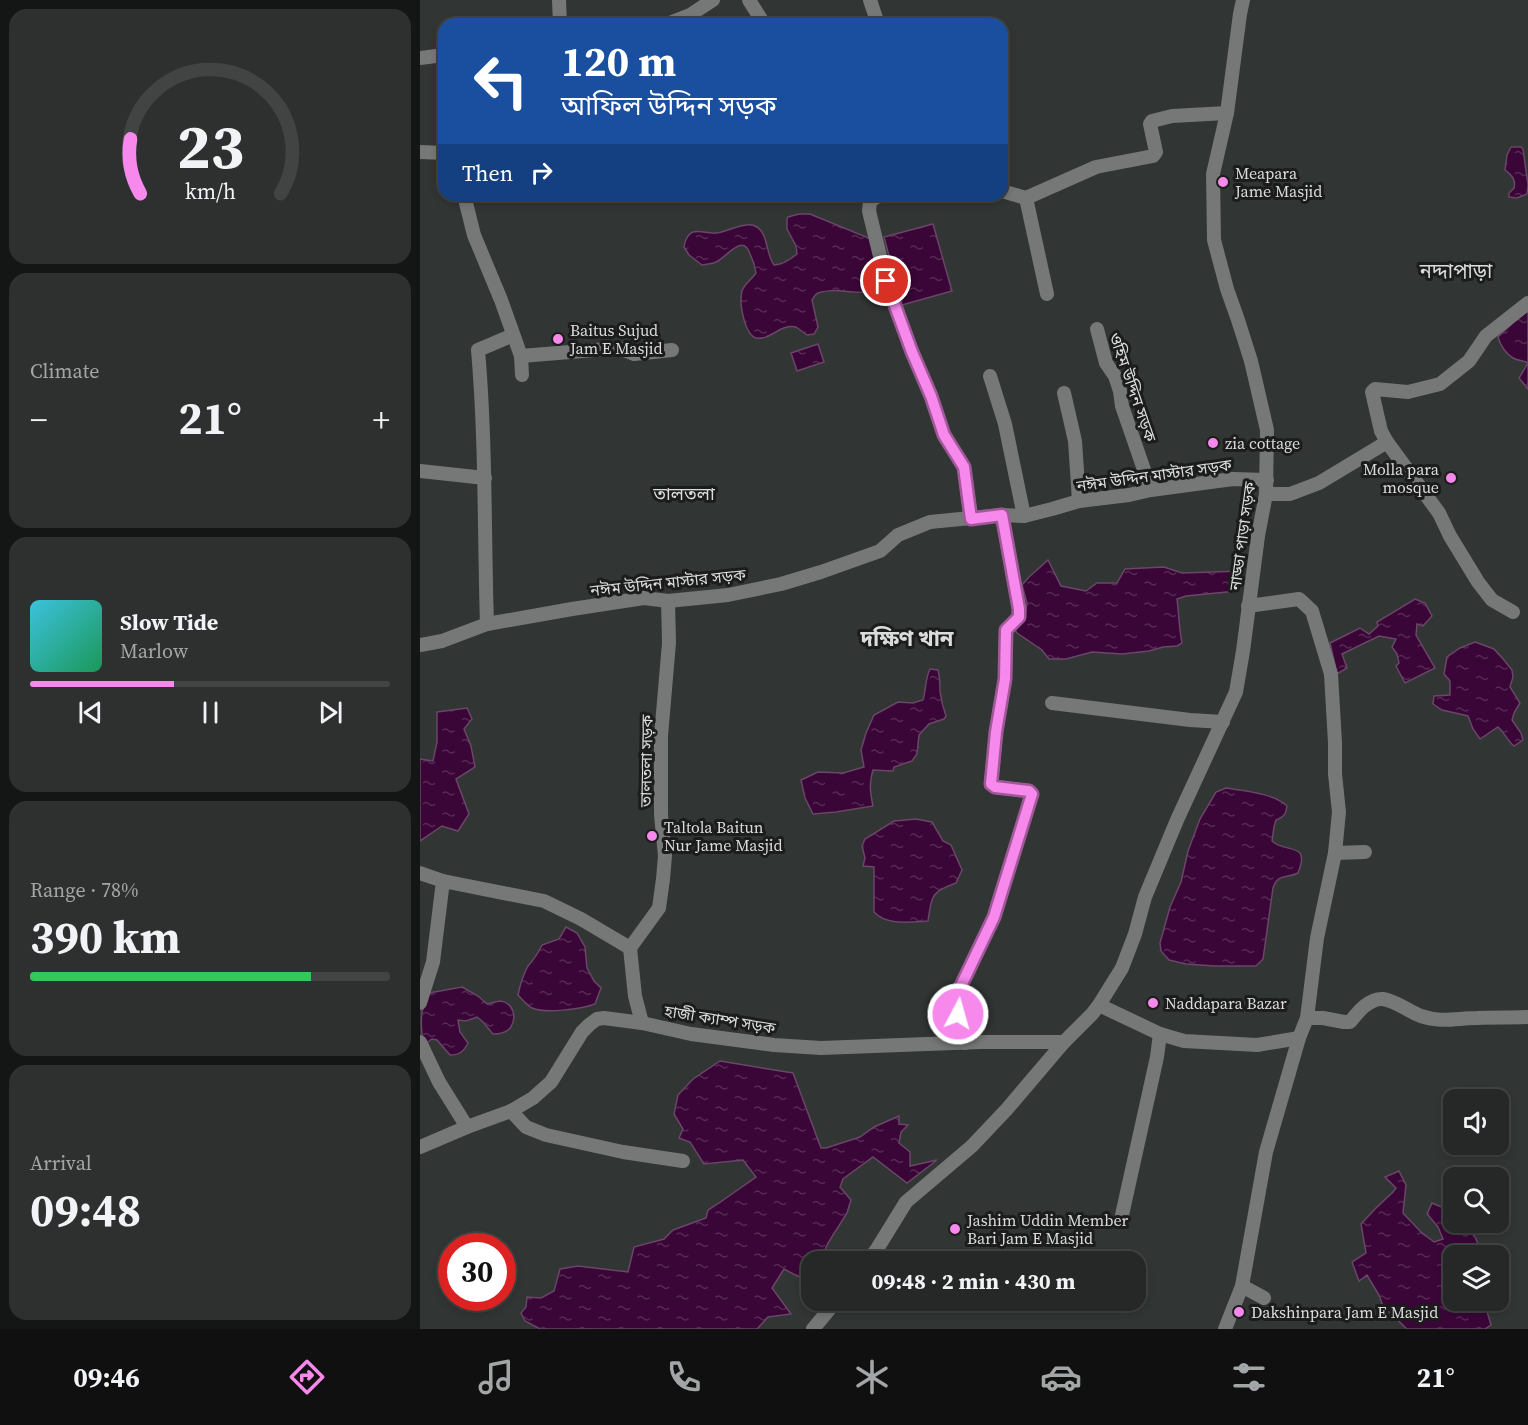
<!DOCTYPE html>
<meta charset="utf-8">
<style>
body{margin:0;font-family:"Source Serif 4","Noto Sans Bengali",serif;background:#2d302e;color:#f1f3f6;height:100vh;display:flex;flex-direction:column;font-size:22px;white-space:nowrap}
*{box-sizing:border-box;margin:0}
p{font-size:20px;color:#a3a6a7}
.icon{flex:none;width:33px;height:33px;fill:none;stroke:currentColor;stroke-width:2;stroke-linecap:round;stroke-linejoin:round}
.map{position:relative;flex:1;overflow:hidden}
.details{display:flex;flex-direction:column;gap:9px;padding:9px;background:#141615;width:420px}
.details>*{flex:none}
.hud{position:absolute;left:18px;top:18px;width:570px;height:183px;border-radius:18px;box-shadow:0 3px 9px #0003,0 0 0 2px #424443;background:#1a4fa0;color:#fff;overflow:hidden}
.fabs{position:absolute;left:1023px;top:1089px;display:grid;gap:12px}
.fabs a{display:grid;place-items:center;width:66px;height:66px;border-radius:12px;background:#252826;box-shadow:0 3px 9px #0003,0 0 0 2px #424443;font-size:30px}
.speed{position:absolute;left:18px;top:1233px;display:flex;gap:12px;font-size:30px;font-weight:700;text-align:center}
.speed>*{display:grid;place-content:center;width:78px;height:78px;border-radius:50%;background:#252826;box-shadow:0 3px 9px #0003,0 0 0 2px #424443;line-height:1}
.speed .limit{border:9px solid #d22;background:#fff;color:#111}
.pin{position:absolute;display:grid;place-items:center;width:51px;height:51px;color:#fff;margin:-26px;border:3px solid #fff;border-radius:50%;box-shadow:0 2px 6px #0007}
.me{position:absolute;width:66px;margin:-33px;rotate:6deg;stroke-linejoin:round;filter:drop-shadow(0 0 4px #0008)}
.turn{display:flex;align-items:center;gap:21px;height:126px;padding:0 24px;font-size:27px}
.turn .icon{width:78px;height:78px;stroke-width:2.5}
.turn b{display:block;font-size:42px;line-height:51px}
.then{display:flex;align-items:center;height:57px;padding:0 24px;background:#0003;gap:12px;font-size:22px}
.big{font-size:45px;font-weight:700;line-height:1.1}
.details .tile{flex:1;display:flex;flex-direction:column;justify-content:center;gap:9px;min-width:0;padding:0 21px;border-radius:18px;background:#2d302e}
.details .dial{align-items:center;gap:0}
.dial svg{height:156px;overflow:visible;fill:none;stroke:#424443;stroke-width:7;stroke-linecap:round;text-anchor:middle}
.dial text{fill:#f1f3f6;stroke:none}
.song{display:flex;align-items:center;gap:18px}
.cover{width:72px;height:72px;border-radius:9px;background:linear-gradient(135deg,hsl(190 70% 55%),hsl(150 70% 35%))}
.played{height:6px;border-radius:3px;background:linear-gradient(90deg,#f788ec 40%,#424443 40%)}
.keys{display:flex;justify-content:space-around;direction:ltr}
.heat{display:flex;justify-content:space-between;align-items:center;font-size:33px;direction:ltr}
.charge{height:9px;border-radius:4px;background:linear-gradient(90deg,#34c759 78%,#424443 0)}
.trip{position:absolute;left:381px;top:1251px;width:345px;height:60px;border-radius:18px;background:#252826;box-shadow:0 3px 9px #0003,0 0 0 2px #424443;font-weight:700;line-height:60px;text-align:center}
.tabs{display:flex;height:96px;justify-content:space-around;align-items:center;background:#0f100f;color:#a3a6a7}
.tabs .icon{width:42px;height:42px}
.tabs .on{color:#f788ec}
.tabs b{font-size:27px;color:#f1f3f6}
main{display:flex;flex:1;min-height:0}
.map>svg:first-child{display:block}
.water{fill:url(#water-ripples);stroke:#6a4668;stroke-width:1.5}
.lines{fill:none;stroke-linecap:round;stroke-linejoin:round}
.minor{stroke:#767877;stroke-width:14}
.route-casing{stroke:#a15899;stroke-width:15}
.route{stroke:#f788ec;stroke-width:10}
.poi-dot{fill:#f788ec;stroke:#1b1c1b;stroke-width:2}
.labels{text-anchor:middle;stroke-width:6;stroke-linejoin:round;paint-order:stroke}
.poi-label{font-size:16px;fill:#dadddc;stroke:#1b1c1b;text-anchor:start}
.street-label{font-size:16px;fill:#dadddc;stroke:#1b1c1b}
.neighbourhood-label{font-size:18px;fill:#dadddc;stroke:#1b1c1b}
.quarter-label{font-size:20px;fill:#dadddc;stroke:#1b1c1b}
.district-label{font-size:22px;font-weight:bold;fill:#dadddc;stroke:#1b1c1b}
</style>
<main>
<section class="details">
<div class="tile dial"><svg viewBox="0 0 100 80">
<path d="M14 69A42 42 0 1 1 86 69"/>
<path d="M14 69A42 42 0 0 1 9 41" stroke="#f788ec"/>
<text x="50" y="56" font-size="32" font-weight="700">23</text>
<text x="50" y="72" font-size="11">km/h</text>
</svg></div>
<div class="tile"><p>Climate</p>
<div class="heat"><a>−</a><b class="big">21°</b><a>+</a></div>
</div>
<div class="tile">
<div class="song"><i class="cover"></i><div><b>Slow Tide</b><p>Marlow</p></div></div>
<div class="played"></div>
<div class="keys"><svg class="icon" aria-label="previous" viewBox="0 0 24 24"><path d="M18 5L8 12l10 7zM5 5v14"/></svg><svg class="icon" aria-label="pause" viewBox="0 0 24 24"><path d="M8 5v14M16 5v14"/></svg><svg class="icon" aria-label="next" viewBox="0 0 24 24"><path d="M6 5l10 7-10 7zM19 5v14"/></svg></div>
</div>
<div class="tile"><p>Range · 78%</p><b class="big">390 km</b><div class="charge"></div></div>
<div class="tile"><p>Arrival</p><b class="big">09:48</b></div>
</section>
<div class="map">
<svg width="1108" height="1329" viewBox="0 0 1108 1329">
<defs>
<pattern id="water-ripples" width="26" height="14" patternUnits="userSpaceOnUse" patternTransform="scale(1.5)"><rect width="26" height="14" fill="#3a0637"/><path d="M2 4q2-2 4 0t4 0M15 11q2-2 4 0t4 0" fill="none" stroke="#562a53"/></pattern>
</defs>
<rect width="100%" height="100%" fill="#313533"/>
<g class="water">
<path d="M1091,147H1101L1103,149L1108,185L1107,194L1097,198L1089,197V193L1094,188C1096,180 1092,175 1085,170L1087,155Z"/>
<path d="M379,214H390L451,239C453,249 457,262 455,272C451,299 441,292 421,291C415,290 403,291 398,293C394,295 394,297 392,300L398,327L394,334L387,335C384,333 379,329 376,327C361,323 350,341 336,338C324,334 319,302 322,291C324,284 332,279 336,273C335,266 333,260 330,254C323,233 308,256 296,262C292,264 287,264 282,265L269,255L264,247C265,241 267,234 273,232C280,230 289,234 296,233C308,232 326,220 337,227C348,234 346,254 354,265C362,265 371,259 377,254L376,246L367,229V219L368,217Z"/>
<path d="M513,224L532,291L482,305L464,237Z"/>
<path d="M1108,311V389L1099,378L1108,363C1103,360 1098,361 1093,358C1086,354 1080,345 1078,337L1099,317Z"/>
<path d="M398,344L404,362L377,371L371,353Z"/>
<path d="M628,560L641,586L666,591L677,583H697L705,569L744,567L762,573L822,571L817,591L766,596L757,599C759,614 759,628 762,643L757,646L743,647L729,651L702,654L672,652L646,659H629L622,650L597,633L593,626L605,616L607,603L602,585L609,577Z"/>
<path d="M995,599L1005,603L1012,616L1003,626L997,624L996,635L1015,668L985,683L976,666L979,663L977,654L972,647L976,639L959,636L922,654L927,668L917,674L910,643L940,628L949,634L958,626L957,622Z"/>
<path d="M1055,642L1074,649L1084,660L1092,670L1093,677L1090,687L1100,703L1094,713L1092,720L1101,733L1103,740L1094,746C1087,740 1084,732 1078,727L1060,739L1053,729L1048,716L1022,710L1013,704L1014,696L1030,695V681L1024,674L1027,657L1040,648Z"/>
<path d="M510,669L518,670C520,678 520,683 520,691C521,699 523,708 526,716L524,719L509,724L499,735L497,754L492,761L474,767L473,771L453,770C449,783 450,792 453,806L416,812L393,814L385,798L381,780L398,772L423,773L444,767L441,750L446,733L454,715L478,702L493,703L503,700C506,690 505,679 510,669Z"/>
<path d="M47,708L52,719L44,729L51,746L55,767L36,779L49,814L38,831L22,826L0,841V759L13,761L17,742V712Z"/>
<path d="M806,788C824,791 854,793 867,806C866,814 864,817 856,820L854,827L852,841C866,854 891,841 878,873C866,879 858,873 853,888L843,959L836,966H794L766,964L749,960L741,951L740,943L750,907L761,882L768,851L780,819L796,792Z"/>
<path d="M496,819L512,822L523,841L531,845L542,870L536,883C511,892 512,895 508,921C490,922 467,926 454,912V867L443,866L445,858L442,846L445,839L474,821Z"/>
<path d="M146,927L157,933L165,947L167,968L174,981L181,988L175,1004C161,1009 126,1014 112,1008C107,1006 102,999 98,995C100,985 103,975 108,966C115,957 117,956 122,945L139,939Z"/>
<path d="M42,987L58,996L67,1004C72,1003 76,1001 81,1001C98,1004 98,1029 82,1033C79,1034 76,1034 73,1034L63,1022L57,1017L46,1021L38,1020L40,1032L48,1043C44,1051 40,1055 30,1055L17,1040L12,1039L4,1045C0,1028 0,1008 9,993Z"/>
<path d="M300,1061L373,1073L401,1148H406L440,1137L454,1127L479,1116V1124L488,1125L481,1132L479,1143L490,1152V1166L517,1160L487,1183L453,1157L423,1179L420,1187L431,1200L427,1213L408,1243L400,1261L392,1262L391,1281L390,1283L364,1269L352,1288L371,1314L348,1317L337,1329H120L105,1321L101,1313L106,1307L107,1297L121,1298L134,1291L140,1269L158,1266L208,1272L214,1247L244,1239L253,1230L286,1218L288,1210L299,1203L336,1177L323,1160L284,1164L270,1142L259,1138L263,1129L254,1114L258,1095L273,1079Z"/>
<path d="M979,1171L986,1185L983,1213L1001,1232L1014,1242L1023,1239L1018,1227L1007,1214L1012,1203L1024,1208L1033,1215L1034,1222L1042,1223L1055,1237L1063,1255L1034,1256V1300L1064,1301L1071,1325L1065,1329H987L963,1306L959,1295L947,1275L939,1281L932,1262L946,1253L941,1224L955,1209L973,1192L976,1188L965,1177Z"/>
</g>
<g class="lines">
<g class="minor">
<path d="M139,0L140,24"/>
<path d="M329,0L344,24"/>
<path d="M450,0L458,24"/>
<path d="M247,24L270,15L293,0"/>
<path d="M0,58L24,55"/>
<path d="M0,152L24,153"/>
<path d="M582,191L606,198L676,167L733,156L736,152L730,124L732,121L752,116L807,113"/>
<path d="M44,195L54,235L81,300L101,356L102,375"/>
<path d="M460,195L450,201L449,211L466,281L492,352L511,396L524,435L544,467L551,519"/>
<path d="M606,198L627,294"/>
<path d="M677,329L686,363L695,376L700,391L702,406L731,490"/>
<path d="M101,356L199,348L214,354L252,350"/>
<path d="M570,376L585,424L604,516"/>
<path d="M644,393L655,441L659,501"/>
<path d="M967,442L961,431L952,392L955,389L988,392L1020,384L1049,361L1066,336L1108,303"/>
<path d="M0,471L65,478"/>
<path d="M846,494H870L899,483L967,442L1019,513L1030,536L1058,582L1072,600L1093,612"/>
<path d="M67,624C64,533 66,441 58,350L93,335"/>
<path d="M0,645L22,641L67,624L152,609L224,598L248,601L308,595L361,584L401,572L460,551L478,535L510,522L582,515L604,516L632,509L659,501L709,495L731,490L813,479L847,480"/>
<path d="M632,703L770,720L803,722"/>
<path d="M915,853L945,852"/>
<path d="M0,873L23,881L124,901L161,919L210,948"/>
<path d="M210,948L239,908L243,879L245,856L241,815V736L249,643L248,601"/>
<path d="M210,948L215,996L222,1023"/>
<path d="M0,1003L13,962L23,881"/>
<path d="M679,1005L740,1034L764,1041L837,1045L879,1038"/>
<path d="M887,1018H903L924,1022H930C938,1012 949,998 963,999C977,1001 989,1012 1001,1016C1021,1023 1037,1018 1057,1018C1074,1017 1091,1018 1108,1017"/>
<path d="M0,1042L19,1082L47,1127"/>
<path d="M545,1043L538,1014V992L574,917L612,794L609,791L575,787L571,784L576,732L585,679L586,630L599,617V609L582,515"/>
<path d="M91,1111L106,1127L126,1135L203,1152L263,1161"/>
<path d="M0,1147L47,1127L91,1111L113,1098L131,1082L162,1032L169,1025L177,1019L184,1018L222,1023L271,1034L354,1045L401,1048L560,1042H644"/>
<path d="M702,1215L737,1057L740,1034"/>
<path d="M447,1262L457,1249L486,1202L552,1146L587,1109L644,1042L672,1014L679,1005L702,968L715,934L725,897L757,820L816,692L823,651L838,536L846,494L847,430L831,361L818,320L807,289L794,240L793,174L807,113L820,14L823,0"/>
<path d="M822,1286L844,1298"/>
<path d="M393,1329L417,1300"/>
<path d="M805,1329L822,1286L846,1152L879,1038L887,1018L897,938L915,853L919,812L915,774V743L911,674L892,611L879,599L828,606"/>
</g>
</g>
<g class="lines">
<defs>
<path id="route" d="M466,281L492,352L511,396L524,435L544,467L551,519L582,515L599,609V617L586,630L585,679L576,732L571,784L575,787L609,791L612,794L574,917L538,992V1014"/>
</defs>
<use href="#route" class="route-casing"/>
<use href="#route" class="route"/>
</g>
<g class="poi-dot">
<circle cx="803" cy="182" r="6"/>
<circle cx="138" cy="339" r="6"/>
<circle cx="793" cy="443" r="6"/>
<circle cx="1031" cy="478" r="6"/>
<circle cx="232" cy="836" r="6"/>
<circle cx="733" cy="1003" r="6"/>
<circle cx="535" cy="1229" r="6"/>
<circle cx="819" cy="1312" r="6"/>
</g>
<g class="labels">
<g class="poi-label">
<text x="815" y="179">Meapara<tspan x="815" dy="18">Jame Masjid</tspan></text>
<text x="150" y="336">Baitus Sujud<tspan x="150" dy="18">Jam E Masjid</tspan></text>
<text x="805" y="449">zia cottage</text>
<text x="1019" y="475" text-anchor="end">Molla para<tspan x="1019" dy="18">mosque</tspan></text>
<text x="244" y="833">Taltola Baitun<tspan x="244" dy="18">Nur Jame Masjid</tspan></text>
<text x="745" y="1009">Naddapara Bazar</text>
<text x="547" y="1226">Jashim Uddin Member<tspan x="547" dy="18">Bari Jam E Masjid</tspan></text>
<text x="831" y="1318">Dakshinpara Jam E Masjid</text>
</g>
<g class="street-label">
<text transform="translate(713 387) rotate(71)" y="6">ওহিম উদ্দিন সড়ক</text>
<text transform="translate(734 475) rotate(-8)" y="6">নঈম উদ্দিন মাস্টার সড়ক</text>
<text transform="translate(822 536) rotate(-82)" y="6">নাড্ডা পাড়া সড়ক</text>
<text transform="translate(248 582) rotate(-6)" y="6">নঈম উদ্দিন মাস্টার সড়ক</text>
<text transform="translate(226 761) rotate(-89)" y="6">তালতলা সড়ক</text>
<text transform="translate(300 1019) rotate(9)" y="6">হাজী ক্যাম্প সড়ক</text>
</g>
<g class="neighbourhood-label">
<text x="264" y="500">তালতলা</text>
</g>
<g class="quarter-label">
<text x="1036" y="278">নদ্দাপাড়া</text>
</g>
<g class="district-label">
<text x="487" y="646">দক্ষিণ খান</text>
</g>
</g>
</svg>
<div class="fabs">
<a><svg class="icon" aria-label="sound" viewBox="0 0 24 24"><path d="M4 9h4l5-4v14l-5-4H4zM17 9q2 3 0 6"/></svg></a>
<a><svg class="icon" aria-label="search" viewBox="0 0 24 24"><circle cx="10" cy="10" r="6"/><path d="M15 15l6 6"/></svg></a>
<a><svg class="icon" aria-label="layers" viewBox="0 0 24 24"><path d="M12 4l9 5-9 5-9-5zM3 14l9 5 9-5"/></svg></a>
</div>
<div class="speed"><div class="limit">30</div></div>
<div class="pin" style="left:466px;top:281px;background:#d93025"><svg class="icon" aria-label="arrive" viewBox="0 0 24 24"><path d="M6 21V4h12l-3 4 3 4H6"/></svg></div>
<svg class="me" style="left:538px;top:1014px" viewBox="-20 -20 40 40"><circle r="17" fill="#f788ec" stroke="#fff" stroke-width="3"/><path d="M0-11L8 9 0 5-8 9z" fill="#fff"/></svg>
<div class="trip">09:48 · 2 min · 430 m</div>
<div class="hud">
<div class="turn"><svg class="icon" aria-label="left" viewBox="0 0 24 24"><path d="M17 20v-9H6M10 6l-5 5 5 5"/></svg><div><b>120 m</b>আফিল উদ্দিন সড়ক</div></div>
<div class="then">Then<svg class="icon" aria-label="right" viewBox="0 0 24 24"><path d="M7 20v-9h11M14 6l5 5-5 5"/></svg></div>
</div>
</div>
</main>
<nav class="tabs">
<b>09:46</b>
<svg class="icon on" aria-label="directions" viewBox="0 0 24 24"><path d="M12 3l9 9-9 9-9-9zM9 14v-3h6M13 9l2 2-2 2"/></svg>
<svg class="icon" aria-label="music" viewBox="0 0 24 24"><path d="M9 18V5l10-2v13"/><circle cx="6" cy="18" r="3"/><circle cx="16" cy="16" r="3"/></svg>
<svg class="icon" aria-label="phone" viewBox="0 0 24 24"><path d="M5 4h4l2 5-3 2q2 4 5 5l2-3 5 2v4C11 20 4 13 5 4z"/></svg>
<svg class="icon" aria-label="climate" viewBox="0 0 24 24"><path d="M12 3v18M4 7l16 10M4 17L20 7"/></svg>
<svg class="icon" aria-label="car" viewBox="0 0 24 24"><path d="M5 17H2v-5l4-1 3-4h7l3 4 3 1v5h-3M9 17h6M6 11h13"/><circle cx="7" cy="17" r="2"/><circle cx="17" cy="17" r="2"/></svg>
<svg class="icon" aria-label="filters" viewBox="0 0 24 24"><path d="M4 7h16M4 17h16"/><circle cx="9" cy="7" r="2"/><circle cx="15" cy="17" r="2"/></svg>
<b>21°</b>
</nav>
